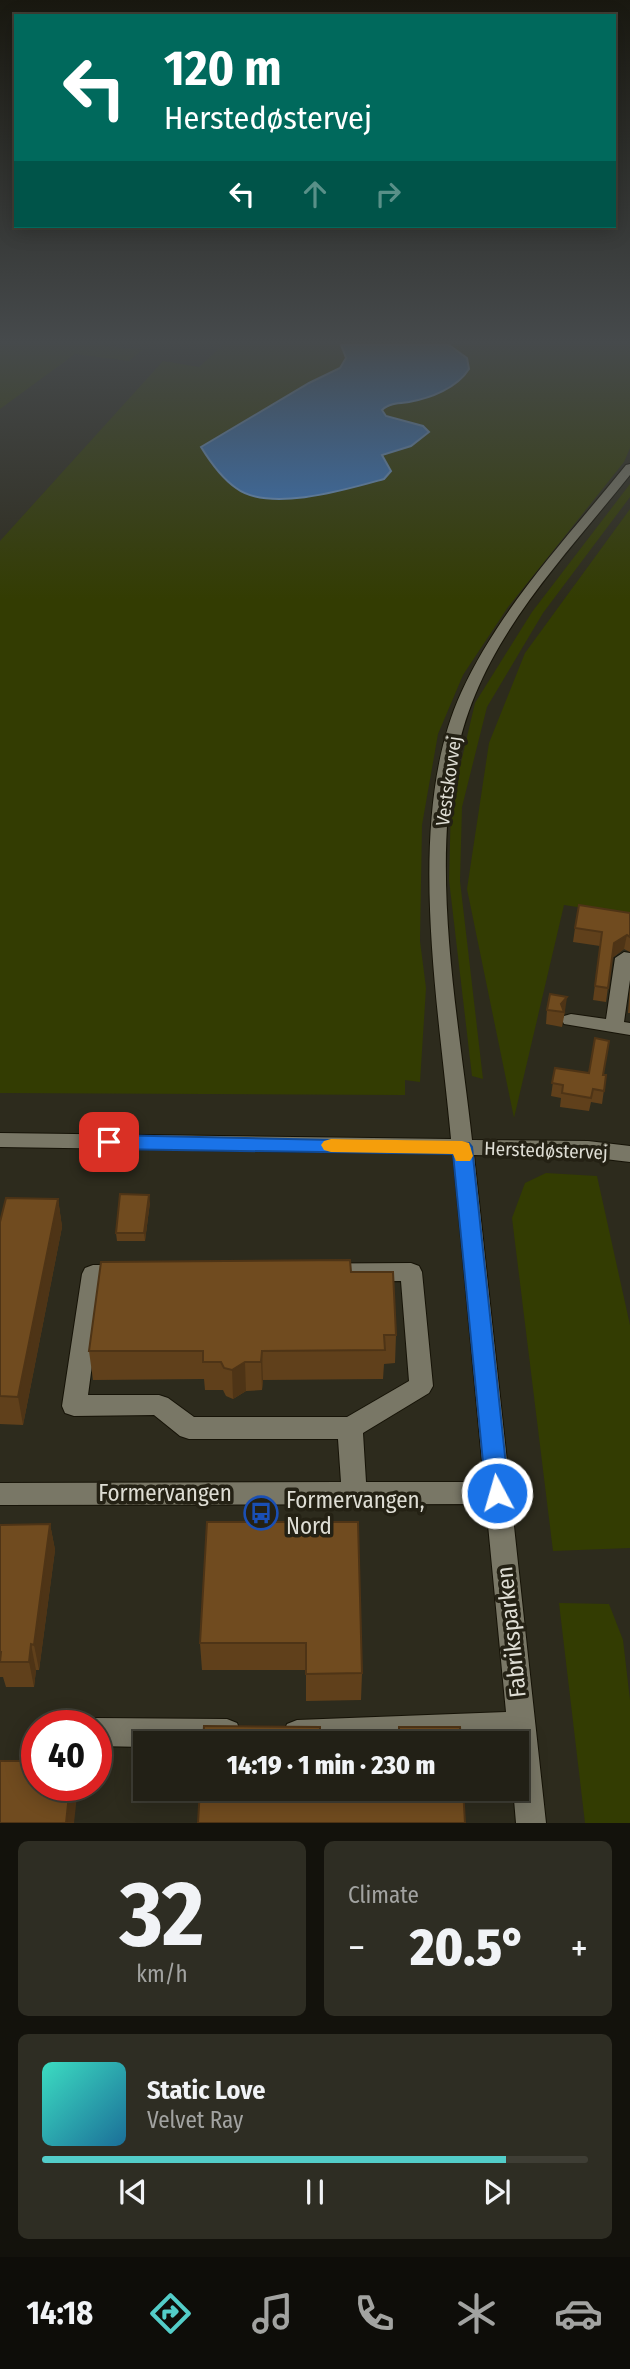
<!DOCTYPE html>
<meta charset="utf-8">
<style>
body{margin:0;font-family:"Fira Sans Condensed",sans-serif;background:#2e2d23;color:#f1f3f6;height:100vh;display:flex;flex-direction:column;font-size:26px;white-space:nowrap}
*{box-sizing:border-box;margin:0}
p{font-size:23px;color:#a2a3a1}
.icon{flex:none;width:38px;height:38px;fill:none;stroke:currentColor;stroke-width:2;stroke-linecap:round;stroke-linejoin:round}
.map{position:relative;height:1823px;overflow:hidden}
.panel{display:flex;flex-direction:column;gap:18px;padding:18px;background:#13120c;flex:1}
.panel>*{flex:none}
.top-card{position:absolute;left:14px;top:14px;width:602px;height:214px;border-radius:0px;box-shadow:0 4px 18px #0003,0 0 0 2px #3f3e35;background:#00695c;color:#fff;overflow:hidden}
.speed{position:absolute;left:21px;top:1710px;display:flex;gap:14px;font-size:35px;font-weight:700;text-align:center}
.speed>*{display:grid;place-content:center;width:91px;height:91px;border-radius:50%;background:#222016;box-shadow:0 4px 18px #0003,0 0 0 2px #3f3e35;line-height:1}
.speed .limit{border:10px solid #d22;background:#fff;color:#111}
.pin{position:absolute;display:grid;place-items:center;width:60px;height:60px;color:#fff;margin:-30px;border-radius:14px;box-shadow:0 4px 10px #0006}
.me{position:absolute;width:77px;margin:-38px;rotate:354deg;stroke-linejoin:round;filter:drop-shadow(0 0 5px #0008)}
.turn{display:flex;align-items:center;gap:24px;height:147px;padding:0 35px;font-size:32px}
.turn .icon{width:91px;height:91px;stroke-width:2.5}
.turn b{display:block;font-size:49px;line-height:60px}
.lanes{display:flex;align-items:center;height:66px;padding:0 35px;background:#0003;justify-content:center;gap:35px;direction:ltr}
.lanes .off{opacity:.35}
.big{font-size:52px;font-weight:800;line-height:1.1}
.panel .widget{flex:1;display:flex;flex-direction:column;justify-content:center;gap:10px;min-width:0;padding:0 24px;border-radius:10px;background:#2e2d23}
.panel .dial{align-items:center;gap:0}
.dial b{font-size:91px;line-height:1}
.song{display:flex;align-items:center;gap:21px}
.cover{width:84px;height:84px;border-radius:10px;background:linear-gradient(135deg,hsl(170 70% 55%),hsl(200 70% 35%))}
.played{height:7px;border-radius:4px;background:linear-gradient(90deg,#53cdc9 85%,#3f3e35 85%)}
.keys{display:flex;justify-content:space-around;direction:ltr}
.heat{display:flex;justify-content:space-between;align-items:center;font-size:38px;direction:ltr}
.panel .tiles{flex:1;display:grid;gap:18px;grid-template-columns:1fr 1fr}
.widget:last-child{grid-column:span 2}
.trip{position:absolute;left:133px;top:1731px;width:396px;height:70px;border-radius:0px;background:#222016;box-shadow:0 4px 18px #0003,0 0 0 2px #3f3e35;font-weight:800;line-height:70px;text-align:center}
.dock{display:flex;height:112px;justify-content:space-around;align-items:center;background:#0e0d09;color:#a2a3a1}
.dock .icon{width:49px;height:49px}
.dock .on{color:#53cdc9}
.dock b{font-size:32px;color:#f1f3f6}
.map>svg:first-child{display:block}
.green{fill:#333c02}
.water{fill:#3b79c1;stroke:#6c97c7;stroke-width:2}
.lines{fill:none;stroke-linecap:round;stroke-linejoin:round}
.minor-casing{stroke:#161307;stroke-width:2}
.minor{fill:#797766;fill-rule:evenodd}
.wall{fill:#60401b}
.shaded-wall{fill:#4e3416}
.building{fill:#704b1f;stroke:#4e3416;stroke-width:2}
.route{fill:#1a73e8;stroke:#114b97;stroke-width:2}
.slow{fill:#f59e0b}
.labels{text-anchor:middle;stroke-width:7;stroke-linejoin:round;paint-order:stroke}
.street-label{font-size:19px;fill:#deddd4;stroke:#242114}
.near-street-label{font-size:23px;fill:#deddd4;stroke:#242114}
.near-poi-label{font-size:23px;fill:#deddd4;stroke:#242114;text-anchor:start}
</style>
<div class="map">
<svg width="630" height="1823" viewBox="0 0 630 1823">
<rect width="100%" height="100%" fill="#2d2b1d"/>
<g class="green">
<path d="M0,345H98L142,350L129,361L75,354L0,409Z"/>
<path d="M223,345H630V448L624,462L508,607L463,675L438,734L422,825L420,941L426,988L420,1082L405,1080V1095L0,1093V541L163,361L199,367Z"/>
<path d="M630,484V497L543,613L487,707L462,807L460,881L483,1079L472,1076L449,880L451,805L475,703L532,612Z"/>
<path d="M630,509V915L564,905L514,1118L467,889L489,743L525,653Z"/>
<path d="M546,1173L597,1176L630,1325V1548L553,1551L512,1218L525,1183Z"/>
<path d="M559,1603L609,1604L623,1640L630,1700V1823H585Z"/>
</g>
<path class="water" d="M341,345H449L467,358L469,369C457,388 431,398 409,402C400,403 389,403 382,410L386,416L423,426L429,432L411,446L382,455L391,471L384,479C348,489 269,513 236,488C223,479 209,460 201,447L309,383L340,368L346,358Z"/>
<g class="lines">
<defs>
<g id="minor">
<path d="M630,464V475C575,544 509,612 475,695C420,826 457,1002 472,1140L588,1141L630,1146V1162L588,1157L474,1155L546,1823H516L513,1788H516V1743H508V1741L286,1743L283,1734L287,1724L297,1720L506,1712L486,1504L0,1505V1483L341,1482L338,1439H189L180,1436L154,1415L74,1416L65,1413L62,1406L82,1274L85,1268L93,1265L411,1263L419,1266L422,1272L433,1386L429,1393L363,1433L366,1482H484L453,1154L0,1147V1133L451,1139C439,1005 404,818 461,693C500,607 568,537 626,465ZM401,1281L409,1381L347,1417H194L168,1398L159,1395H88L103,1283Z"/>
<path d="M624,952L630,953V980L624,1022L630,1023V1035L564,1024L562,1020L564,1016L571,1014L606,1019L615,958Z"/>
<path d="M96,1718L227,1719L237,1723L241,1733L237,1743H145V1747L96,1746V1726H84L86,1722Z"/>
</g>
</defs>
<use href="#minor" class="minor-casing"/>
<use href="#minor" class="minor"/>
</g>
<g class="wall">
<path d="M630,913V952L624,949L612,958L606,1002L593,1000L600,946L573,942L575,928Z"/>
<path d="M630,987V1013H628Z"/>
<path d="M547,1010L565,1011L562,1027L546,1024Z"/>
<path d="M555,1068L606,1075L602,1104L591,1102L589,1111L560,1107L561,1098L551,1096Z"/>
<path d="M58,1199L62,1227L23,1425L0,1424V1222Z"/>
<path d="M150,1202L145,1241H117L116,1233Z"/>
<path d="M351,1272L396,1335L395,1363L384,1364L383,1379L263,1380L262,1390L246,1391L233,1399L226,1396L223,1390H205L204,1379L93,1380L89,1351Z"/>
<path d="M207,1522L362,1673L361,1700L306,1701V1670H202L200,1643Z"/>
<path d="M50,1524L55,1550L39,1670H36L34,1687H6L3,1677H0V1525Z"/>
</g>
<g class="shaded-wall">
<path d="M627,935L624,949L612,958L614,943Z"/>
<path d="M567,997L565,1011L564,1013L561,1004Z"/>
<path d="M149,1195L150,1202L145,1241L144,1233Z"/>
<path d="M58,1199L62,1227L23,1425L18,1397Z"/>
<path d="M262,1351L263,1380L262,1390L261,1362Z"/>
<path d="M245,1362L246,1391L233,1399L232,1370Z"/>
<path d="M50,1524L55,1550L39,1670L34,1645Z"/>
<path d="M31,1644L36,1670L34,1687L29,1662Z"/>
<path d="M70,1785H78V1787L74,1823H66Z"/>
</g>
<g class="building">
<path d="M579,905L630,913V937L627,935L614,943L608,988L595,986L602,932L575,928Z"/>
<path d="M550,994L567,997L561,1004L564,1012L547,1010Z"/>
<path d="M595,1038L609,1041L603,1075H606L604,1091L593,1089L591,1098L562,1093L563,1085L552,1083L555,1068L589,1073Z"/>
<path d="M120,1194L149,1195L144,1233H116Z"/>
<path d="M6,1198L58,1199L18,1397L0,1396V1222Z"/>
<path d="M350,1260L351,1272H393L396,1335H384L385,1350L262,1351L261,1362H245L232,1370L224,1368L221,1362H203V1351H89L101,1262Z"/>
<path d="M207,1522H358L362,1673L306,1674V1643H200Z"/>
<path d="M50,1524L34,1645L31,1644L29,1662H0L1,1652H0V1525Z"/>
<path d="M204,1726L320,1727V1743H203Z"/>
<path d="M399,1727H460L461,1743H399Z"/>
<path d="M0,1761H37V1785H70L66,1823H0Z"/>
<path d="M200,1788H463L465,1823H198Z"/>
</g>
<linearGradient id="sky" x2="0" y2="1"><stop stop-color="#191810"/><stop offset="0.57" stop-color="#464a4c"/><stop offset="1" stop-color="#464a4c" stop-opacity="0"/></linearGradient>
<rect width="630" height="600" fill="url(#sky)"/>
<path class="route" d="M109,1135L469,1143L472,1147L509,1493L505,1500L497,1503L489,1500L486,1493L453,1154L109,1149L102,1147L99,1142L102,1137Z"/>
<path class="slow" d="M331,1139L462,1141L469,1143L473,1156L470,1161H456L453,1154L331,1152L324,1150L321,1145L324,1141Z"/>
<defs>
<symbol id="bus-ring" viewBox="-11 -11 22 22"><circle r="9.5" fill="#242114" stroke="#1a4fb4" stroke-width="1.5"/><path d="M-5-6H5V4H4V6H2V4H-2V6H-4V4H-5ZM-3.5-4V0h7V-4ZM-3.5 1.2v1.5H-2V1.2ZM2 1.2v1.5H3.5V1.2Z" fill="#1a4fb4"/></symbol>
</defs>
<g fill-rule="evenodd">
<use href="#bus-ring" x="242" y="1494" width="38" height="38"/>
</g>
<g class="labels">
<g class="street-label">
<text transform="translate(448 781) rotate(-82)" y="7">Vestskovvej</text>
<text transform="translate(546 1150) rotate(2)" y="7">Herstedøstervej</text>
</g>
<g class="near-street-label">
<text x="165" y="1501">Formervangen</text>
<text transform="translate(511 1632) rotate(-96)" y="8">Fabriksparken</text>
</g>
<g class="near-poi-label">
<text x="286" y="1508">Formervangen,<tspan x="286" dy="26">Nord</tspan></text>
</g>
</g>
</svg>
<div class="speed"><div class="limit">40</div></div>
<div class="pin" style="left:109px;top:1142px;background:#d93025"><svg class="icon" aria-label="arrive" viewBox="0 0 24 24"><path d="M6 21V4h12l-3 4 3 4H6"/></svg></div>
<svg class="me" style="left:497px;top:1493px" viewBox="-20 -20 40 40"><circle r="17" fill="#1a73e8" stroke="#fff" stroke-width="3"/><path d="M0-11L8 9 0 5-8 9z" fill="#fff"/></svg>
<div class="trip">14:19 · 1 min · 230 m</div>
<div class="top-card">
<div class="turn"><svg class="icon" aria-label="left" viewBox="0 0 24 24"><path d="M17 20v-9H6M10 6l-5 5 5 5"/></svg><div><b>120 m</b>Herstedøstervej</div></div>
<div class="lanes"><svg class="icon" aria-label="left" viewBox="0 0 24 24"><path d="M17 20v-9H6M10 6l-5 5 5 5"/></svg><svg class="icon off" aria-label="ahead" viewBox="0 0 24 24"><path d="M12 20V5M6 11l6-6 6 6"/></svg><svg class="icon off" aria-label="right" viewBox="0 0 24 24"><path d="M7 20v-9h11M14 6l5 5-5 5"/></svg></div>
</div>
</div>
<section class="panel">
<div class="tiles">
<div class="widget dial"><b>32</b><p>km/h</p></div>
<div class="widget"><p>Climate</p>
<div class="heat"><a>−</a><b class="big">20.5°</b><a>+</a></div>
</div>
<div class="widget">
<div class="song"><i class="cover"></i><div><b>Static Love</b><p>Velvet Ray</p></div></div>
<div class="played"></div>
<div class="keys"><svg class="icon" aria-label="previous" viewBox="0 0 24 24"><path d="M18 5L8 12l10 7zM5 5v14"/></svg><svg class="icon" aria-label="pause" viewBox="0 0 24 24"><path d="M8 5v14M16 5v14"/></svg><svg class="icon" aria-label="next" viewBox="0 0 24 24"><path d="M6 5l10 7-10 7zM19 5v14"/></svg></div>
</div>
</div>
</section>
<nav class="dock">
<b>14:18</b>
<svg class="icon on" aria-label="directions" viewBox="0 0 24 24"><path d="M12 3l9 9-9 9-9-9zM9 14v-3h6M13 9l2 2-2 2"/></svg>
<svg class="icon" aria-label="music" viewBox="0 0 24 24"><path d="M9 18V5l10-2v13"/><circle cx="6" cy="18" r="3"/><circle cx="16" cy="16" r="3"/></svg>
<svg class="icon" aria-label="phone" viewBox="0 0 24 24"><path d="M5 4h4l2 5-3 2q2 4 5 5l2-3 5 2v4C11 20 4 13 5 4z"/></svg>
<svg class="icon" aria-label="climate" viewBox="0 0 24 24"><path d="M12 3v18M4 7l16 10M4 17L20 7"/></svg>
<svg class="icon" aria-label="car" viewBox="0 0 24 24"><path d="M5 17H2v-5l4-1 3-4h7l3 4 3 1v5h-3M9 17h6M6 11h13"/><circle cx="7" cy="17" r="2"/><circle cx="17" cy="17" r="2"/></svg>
</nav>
